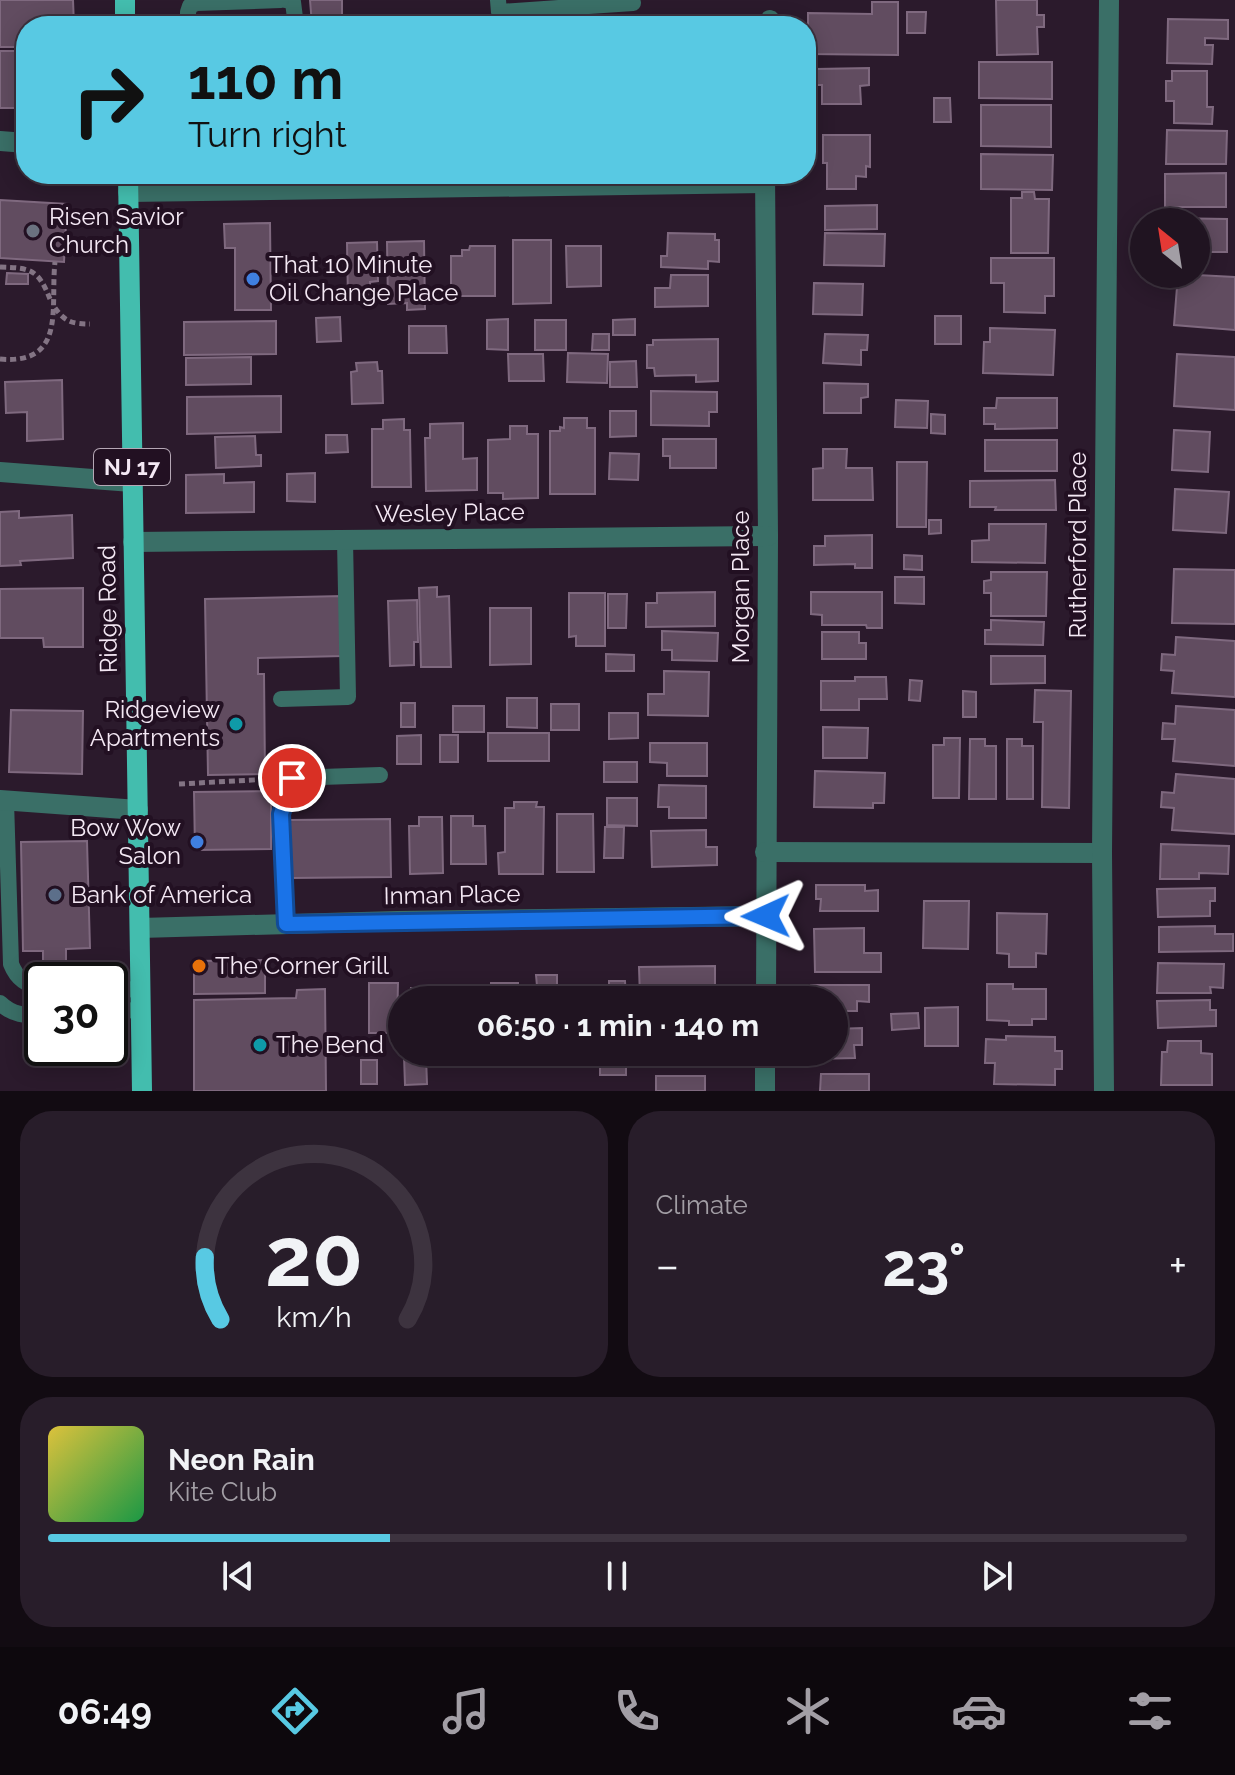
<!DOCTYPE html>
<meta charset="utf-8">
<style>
body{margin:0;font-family:Raleway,sans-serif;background:#281d2a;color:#f1f3f6;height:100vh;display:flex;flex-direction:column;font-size:30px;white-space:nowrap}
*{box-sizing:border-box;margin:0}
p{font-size:26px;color:#a29ea5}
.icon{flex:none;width:44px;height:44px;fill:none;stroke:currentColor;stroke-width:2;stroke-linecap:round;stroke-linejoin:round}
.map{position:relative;height:1091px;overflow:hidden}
.drawer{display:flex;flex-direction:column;gap:20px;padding:20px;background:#120b12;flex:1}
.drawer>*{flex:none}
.hud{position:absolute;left:16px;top:16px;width:800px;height:168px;border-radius:32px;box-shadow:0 4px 20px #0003,0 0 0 2px #3d333f;background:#58c9e3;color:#111;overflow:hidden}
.needle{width:52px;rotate:330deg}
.controls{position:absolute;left:1130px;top:208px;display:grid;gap:16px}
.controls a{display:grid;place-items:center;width:80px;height:80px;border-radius:50%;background:#201421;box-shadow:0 4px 20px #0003,0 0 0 2px #3d333f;font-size:40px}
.speed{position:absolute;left:24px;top:962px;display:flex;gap:16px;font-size:40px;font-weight:700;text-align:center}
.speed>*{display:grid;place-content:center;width:104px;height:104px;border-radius:50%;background:#201421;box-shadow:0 4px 20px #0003,0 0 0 2px #3d333f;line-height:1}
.speed .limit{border:4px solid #111;border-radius:12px;background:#fff;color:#111}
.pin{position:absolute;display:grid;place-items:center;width:68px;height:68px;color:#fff;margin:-34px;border:4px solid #fff;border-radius:50%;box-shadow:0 2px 8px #0007}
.me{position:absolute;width:88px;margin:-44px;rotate:269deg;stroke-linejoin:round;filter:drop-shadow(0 0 6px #0008)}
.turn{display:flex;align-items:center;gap:28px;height:168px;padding:0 40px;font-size:36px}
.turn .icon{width:104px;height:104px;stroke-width:2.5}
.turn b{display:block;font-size:56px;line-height:68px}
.big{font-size:60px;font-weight:700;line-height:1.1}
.drawer .widget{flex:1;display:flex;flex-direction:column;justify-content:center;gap:12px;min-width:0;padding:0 28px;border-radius:32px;background:#281d2a}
.drawer .dial{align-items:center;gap:0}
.dial svg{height:208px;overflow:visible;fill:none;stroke:#3d333f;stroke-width:7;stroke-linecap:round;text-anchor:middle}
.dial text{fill:#f1f3f6;stroke:none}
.song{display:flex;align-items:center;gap:24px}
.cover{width:96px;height:96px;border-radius:12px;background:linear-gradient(135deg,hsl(50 70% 55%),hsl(140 70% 35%))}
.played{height:8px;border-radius:4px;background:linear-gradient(90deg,#58c9e3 30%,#3d333f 30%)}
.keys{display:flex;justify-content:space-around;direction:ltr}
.heat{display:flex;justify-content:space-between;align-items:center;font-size:44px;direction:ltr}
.drawer .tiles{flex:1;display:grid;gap:20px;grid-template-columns:1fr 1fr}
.widget:last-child{grid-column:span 2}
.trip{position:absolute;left:388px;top:986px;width:460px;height:80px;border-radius:40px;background:#201421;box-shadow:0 4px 20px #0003,0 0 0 2px #3d333f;font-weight:700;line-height:80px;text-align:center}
.menu{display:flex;height:128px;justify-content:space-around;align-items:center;background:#0d080d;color:#a29ea5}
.menu .icon{width:56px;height:56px}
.menu .current{color:#58c9e3}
.menu b{font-size:36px;color:#f1f3f6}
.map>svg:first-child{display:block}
.building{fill:#614c60;stroke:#7f697f;stroke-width:2}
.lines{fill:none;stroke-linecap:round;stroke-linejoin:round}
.path{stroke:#837484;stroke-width:5;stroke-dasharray:6 4;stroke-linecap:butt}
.lane{stroke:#3a6f67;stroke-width:16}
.street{stroke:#3a6f67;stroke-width:20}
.primary{stroke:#43bdae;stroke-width:20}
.route-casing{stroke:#114b97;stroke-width:20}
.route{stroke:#1a73e8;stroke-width:14}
.worship-dot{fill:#6b7280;stroke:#221022;stroke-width:3}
.shop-dot{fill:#3f7fe0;stroke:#221022;stroke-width:3}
.culture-dot{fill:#0f9aa8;stroke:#221022;stroke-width:3}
.service-dot{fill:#5c6f8a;stroke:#221022;stroke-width:3}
.food-dot{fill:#e8710a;stroke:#221022;stroke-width:3}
.labels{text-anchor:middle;stroke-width:8;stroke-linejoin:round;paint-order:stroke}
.shield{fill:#221022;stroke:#b5a7b5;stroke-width:2}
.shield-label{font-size:22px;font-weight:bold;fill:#f4e8f4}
.poi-label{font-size:24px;fill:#f4e8f4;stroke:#221022;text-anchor:start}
.street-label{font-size:24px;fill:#f4e8f4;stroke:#221022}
</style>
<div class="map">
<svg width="1235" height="1091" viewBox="0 0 1235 1091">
<rect width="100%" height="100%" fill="#2b1a2c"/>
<g class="building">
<path d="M0,0H73L74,26H26V47H0Z"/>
<path d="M310,0H342V23L312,25Z"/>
<path d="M996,0H1037V15H1044V27H1037L1038,54L997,55Z"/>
<path d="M872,2H898V55L808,54V13L872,14Z"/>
<path d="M907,12H926L925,33H907Z"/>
<path d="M1168,19L1228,20V39L1205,38V45H1213L1212,64L1167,63Z"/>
<rect x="0" y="51" width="26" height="57"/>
<path d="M979,62H1052V99L979,98Z"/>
<path d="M869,68V85L860,86L861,104H822V85H816V69Z"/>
<path d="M1172,71H1207V107H1213L1212,124L1174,123V101H1166V81H1172Z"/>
<path d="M934,98H950L951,122H934Z"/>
<path d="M981,105H1051V147L981,146Z"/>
<path d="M1167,130L1227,131L1226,164H1166Z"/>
<path d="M823,135H870V167L866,166V177L856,176V189H827V163H823Z"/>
<path d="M981,154L1053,155L1052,190L981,189Z"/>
<path d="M1226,173V207H1165V174Z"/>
<path d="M1022,192H1034L1035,199H1049L1048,253H1011V198H1022Z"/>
<path d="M0,200L67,204L64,262L0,258Z"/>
<path d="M877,205V229L825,230V206Z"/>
<path d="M1166,218L1227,219V252H1196V222H1166Z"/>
<path d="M270,223L271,310H235V248H225L224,224Z"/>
<path d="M668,233L715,234V240H719V262L708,261V269L661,267V256H667Z"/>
<path d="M825,233L885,234L884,266L824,265Z"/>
<path d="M513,240H551V303L513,304Z"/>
<path d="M424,241L425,309L407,310V303L388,304L387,242Z"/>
<path d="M377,242L378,281L370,282L371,300L348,301L347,243Z"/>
<path d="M470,246H495V296H451V256H462V250H469Z"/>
<path d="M566,246H601V286L567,287Z"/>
<path d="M991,258H1054V296H1045V313L1004,312V283H991Z"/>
<path d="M7,273L28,274V284H6Z"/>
<path d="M1178,274L1235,277V330L1174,325Z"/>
<path d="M671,275H708V306L655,307V288H670Z"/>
<path d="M814,283L863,284L862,315L813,314Z"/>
<rect x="935" y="316" width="26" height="28"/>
<path d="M340,317L341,341L317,342L316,318Z"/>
<path d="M508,319V350L487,349V320Z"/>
<path d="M635,319V335H613V320Z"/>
<rect x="535" y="320" width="31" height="30"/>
<path d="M276,321V354L184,355V322Z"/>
<path d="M409,326H446L447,353H409Z"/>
<path d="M990,328L1055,330L1053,375L983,373L984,342H990Z"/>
<path d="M593,334H609V350H592Z"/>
<path d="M825,334L868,335L867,350H861V365L823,363Z"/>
<path d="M718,339V381L696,382V375L655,376L654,368H647V345H653V340Z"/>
<path d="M568,353L608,354L607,383L567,382Z"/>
<path d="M508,354H543L544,381H509Z"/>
<path d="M1177,354L1235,357V410L1174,406Z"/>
<path d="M251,357V384L186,385V358Z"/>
<path d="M636,361L637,387H610V362Z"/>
<path d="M377,362L378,371H382L383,403L352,404L351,372L357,371L356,363Z"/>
<path d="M62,380L63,439L27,441V412L6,413L5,382Z"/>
<path d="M824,383L868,384V397L861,398V413H824Z"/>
<path d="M651,391L717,392V412H709V426L651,425Z"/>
<path d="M281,396V432L187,434V397Z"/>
<path d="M997,398H1057V428L995,429V424H984V408H996Z"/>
<path d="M896,400L928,401L927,428L895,427Z"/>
<path d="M610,411H636V436L610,437Z"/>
<path d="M931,414L945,415V434L931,433Z"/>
<path d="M564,418H587V428H595V494H550V431H560V427L564,428Z"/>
<path d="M404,419V430H410L411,487H372V429H383V420Z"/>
<path d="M463,423V459L477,458V490L426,491L425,438H430V424Z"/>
<path d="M510,426H527V434H538V498L503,499V493H488V440L510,439Z"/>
<path d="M1174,430L1210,432L1208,472L1172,470Z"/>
<path d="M326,435H347L348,452L326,453Z"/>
<path d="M255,436L256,455H261V466L216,468L215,437Z"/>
<path d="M663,439H716V468H670V456H663Z"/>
<rect x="985" y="440" width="72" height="31"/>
<path d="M823,449H847L846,468H872L873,500H813V469L823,468Z"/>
<path d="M610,453L639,454L638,480L609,479Z"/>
<path d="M897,462H927L926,527H897Z"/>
<path d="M315,473V502L287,501V474Z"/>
<path d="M224,474V483L254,482V512L186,513V475Z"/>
<path d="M1055,480L1056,510H995L996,507H970V481Z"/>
<path d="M1175,489L1229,492L1226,533L1173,530Z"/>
<path d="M19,511V518L72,515L73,558L20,561L21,565L0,566V512Z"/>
<path d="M929,520H941V533L929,534Z"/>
<path d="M989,524H1046L1045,563L972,562V541L989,540Z"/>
<path d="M872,535V568H855V564L814,565V546H825V536Z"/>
<path d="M904,555L922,556V570L904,569Z"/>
<path d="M1174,569L1235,570V624L1172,623Z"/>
<path d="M991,572H1047L1046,616H991V593H984V581L991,580Z"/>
<path d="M895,577H924V604L895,603Z"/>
<path d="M437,587V597L449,596L451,667H421L419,588Z"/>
<path d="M83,588V647H44L43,638H0V589Z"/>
<path d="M715,592V626L646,627V603H657V593Z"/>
<path d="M811,592H882V628H867L866,625H822V615L811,614Z"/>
<path d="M569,593H605V646H576V636L569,637Z"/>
<path d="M608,594H627L626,628H608Z"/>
<path d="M342,596L343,656L258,658V674H264L265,774L208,775L205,599Z"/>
<path d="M417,600L418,642H414V665L390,666L388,601Z"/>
<path d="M490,608H531V664L490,665Z"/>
<path d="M991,620L1044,622L1043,645L985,644V630H991Z"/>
<path d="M662,631L718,633L717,661L672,660V650H662Z"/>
<path d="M822,632H859V643H866V659H822Z"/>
<path d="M1176,637L1235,641V697L1172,693L1174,671L1161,670L1162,654L1175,655Z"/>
<path d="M606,654L634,655V671H606Z"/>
<path d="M991,656H1045V683L991,684Z"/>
<path d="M664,671L709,672L708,716L648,715V694H664Z"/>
<path d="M855,677H886L887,699H859V710H821V681H855Z"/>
<path d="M910,680L922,681L920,701L909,700Z"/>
<path d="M1035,690L1071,691L1069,808L1042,807L1043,722H1034Z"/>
<path d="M963,691L976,692V717H963Z"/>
<path d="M507,698H537V728L507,727Z"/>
<rect x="401" y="703" width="14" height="24"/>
<rect x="551" y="704" width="28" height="26"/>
<rect x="453" y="706" width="31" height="26"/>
<path d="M1176,706L1235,710V766L1173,761L1175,739H1162L1163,723L1175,724Z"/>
<path d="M11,710L83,711L82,774L9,772Z"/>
<path d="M609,713H638V738L609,739Z"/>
<path d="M823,727L868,728L867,758H823Z"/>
<rect x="488" y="733" width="61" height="28"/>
<path d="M421,735V764H397V736Z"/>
<rect x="440" y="735" width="18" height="27"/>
<path d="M944,738H960L959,798H933V745H944Z"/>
<path d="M970,739H985V746H996V799H969Z"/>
<path d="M1007,739H1022V746H1033V799H1007Z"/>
<path d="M650,743H707V776H667V763L650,762Z"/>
<rect x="604" y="762" width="33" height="20"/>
<path d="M815,771L885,773L884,803H873V808L814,807Z"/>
<path d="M1176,774L1235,779V834L1172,830L1174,808L1161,807L1162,792L1174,793Z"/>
<path d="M659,785L706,786V818H669V807H658Z"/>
<path d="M271,791V849L195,850L194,792Z"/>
<path d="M607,798H637V826L607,825Z"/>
<path d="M514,802H537L536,807H544L543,874H499L498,853L505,852V808H514Z"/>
<path d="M557,814H593L594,872H557Z"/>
<path d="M451,816H473V826H485L486,864H451Z"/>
<path d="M419,817H442L443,873L410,874L409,826H419Z"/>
<path d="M390,819L391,877L291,878L290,820Z"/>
<path d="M605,827H624L623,858H604Z"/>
<path d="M706,830V847H717V865L652,867L651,831Z"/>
<path d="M87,841L90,948L66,949V980H43V951H23L21,842Z"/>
<path d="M1161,844L1229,846L1228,874L1199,873V879H1160Z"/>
<path d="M816,885H865V891L878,890V911H820L821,899H816Z"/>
<path d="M1215,888V901H1210V916L1158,917L1157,889Z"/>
<path d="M924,901H969L968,949L923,948Z"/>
<path d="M997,913L1047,914L1046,954L1036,953V967H1009V954L997,953Z"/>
<path d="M1215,926V934H1233V951L1159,952V927Z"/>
<path d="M864,928V953H881V972H815L814,929Z"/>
<path d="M265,960V993L194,994V961Z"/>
<path d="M1158,963L1224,964L1223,988L1210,987L1211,993H1157Z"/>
<path d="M715,966V1000H651V997L640,998L639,967Z"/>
<path d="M536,975H557V1000H526V986H537Z"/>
<path d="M609,981H625L626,1000H609Z"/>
<path d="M369,983H398L397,1027H388V1033H369Z"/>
<rect x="491" y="983" width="27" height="17"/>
<path d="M987,984H1013V989H1046V1019H1032V1025H1009V1021L987,1020Z"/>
<path d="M811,985H869V1002L857,1001V1011H834V1000H811Z"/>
<path d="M480,986V1000H455V987Z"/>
<path d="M411,988H444L445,1000H411Z"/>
<path d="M325,989L326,1091H194V1000L296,998L297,990Z"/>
<path d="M600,989V1000H565L564,990Z"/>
<path d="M1210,1000V1010H1216V1026L1158,1028L1157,1001Z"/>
<path d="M958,1007V1046H925V1008Z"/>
<path d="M918,1013L919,1028L892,1030L891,1014Z"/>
<path d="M862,1028V1045H854L855,1058L812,1059V1052H834V1029Z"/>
<path d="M1006,1036L1055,1037V1051H1062V1069H1055V1085L994,1084L995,1063H985L986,1039L1006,1040Z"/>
<path d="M1168,1041H1201V1053L1212,1054V1085H1161L1162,1052H1167Z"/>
<path d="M626,1055V1075H600V1056Z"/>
<path d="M404,1056H426L427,1084L405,1085Z"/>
<rect x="361" y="1060" width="16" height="24"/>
<path d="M821,1074H869V1091H820Z"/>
<rect x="656" y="1076" width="49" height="15"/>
</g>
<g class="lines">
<g class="path">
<path d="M0,267C31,268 38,269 50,299"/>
<path d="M55,308C65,322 73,324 90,324"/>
<path d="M0,359C67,365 50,307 55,262"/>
<path d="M179,784L271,779"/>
</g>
<g class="lane">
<path d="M286,0L293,2L296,26"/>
<path d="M498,0L499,12L633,3"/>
<path d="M188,26V12L190,6L196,3L281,0"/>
<path d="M281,699L348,697L345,540"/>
<path d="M6,801L11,964C17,979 26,986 42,987"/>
<path d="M286,924L281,814L292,778L380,775"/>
<path d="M110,990L141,989"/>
<path d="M0,1003C12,1015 26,1016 42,1015"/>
<path d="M110,1011L142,1010"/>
</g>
<g class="street">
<path d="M769,26L770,20"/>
<path d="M0,141L26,143"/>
<path d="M765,174L768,536L766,1000"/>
<path d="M128,192L765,183"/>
<path d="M0,472L132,482"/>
<path d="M133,542L768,536"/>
<path d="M0,800L138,810"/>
<path d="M765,852L1102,853"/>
<path d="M140,928L397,921L766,916"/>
<path d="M765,1091V1052"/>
<path d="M1104,1091L1102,853L1109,0"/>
</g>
<g class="primary">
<path d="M125,0V26"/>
<path d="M128,174L142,1091"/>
</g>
</g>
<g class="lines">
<defs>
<path id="route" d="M292,778L281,814L286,924L766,916"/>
</defs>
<use href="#route" class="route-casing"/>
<use href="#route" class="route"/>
</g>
<circle class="worship-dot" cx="33" cy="231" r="8"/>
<g class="shop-dot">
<circle cx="253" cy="279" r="8"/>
<circle cx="197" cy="842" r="8"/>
</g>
<g class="culture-dot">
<circle cx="236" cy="724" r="8"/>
<circle cx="260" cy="1045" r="8"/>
</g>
<circle class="service-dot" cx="55" cy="895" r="8"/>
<circle class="food-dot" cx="199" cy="966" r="8"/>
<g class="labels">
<rect class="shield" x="94" y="449" width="76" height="36" rx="6"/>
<g class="shield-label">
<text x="132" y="475">NJ 17</text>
</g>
<g class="poi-label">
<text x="49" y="225">Risen Savior<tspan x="49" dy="28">Church</tspan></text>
<text x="269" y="273">That 10 Minute<tspan x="269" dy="28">Oil Change Place</tspan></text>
<text x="220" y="718" text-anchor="end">Ridgeview<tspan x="220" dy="28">Apartments</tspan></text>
<text x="181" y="836" text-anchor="end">Bow Wow<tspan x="181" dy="28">Salon</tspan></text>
<text x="71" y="903">Bank of America</text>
<text x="215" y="974">The Corner Grill</text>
<text x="276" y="1053">The Bend</text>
</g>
<g class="street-label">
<text transform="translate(450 513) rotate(-1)" y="8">Wesley Place</text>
<text transform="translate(1078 545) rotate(-90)" y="8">Rutherford Place</text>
<text transform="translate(741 587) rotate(-90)" y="8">Morgan Place</text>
<text transform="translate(108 609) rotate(-91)" y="8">Ridge Road</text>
<text transform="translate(452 895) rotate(-1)" y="8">Inman Place</text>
</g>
</g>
</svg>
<div class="controls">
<a><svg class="needle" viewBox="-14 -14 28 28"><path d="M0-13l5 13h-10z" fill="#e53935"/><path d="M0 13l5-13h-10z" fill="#a29ea5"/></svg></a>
</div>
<div class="speed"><div class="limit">30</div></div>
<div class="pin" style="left:292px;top:778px;background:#d93025"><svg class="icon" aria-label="arrive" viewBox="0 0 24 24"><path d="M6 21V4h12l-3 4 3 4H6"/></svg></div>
<svg class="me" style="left:766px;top:916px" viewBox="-20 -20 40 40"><path d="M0-17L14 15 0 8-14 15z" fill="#1a73e8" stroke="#fff" stroke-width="4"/></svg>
<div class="trip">06:50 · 1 min · 140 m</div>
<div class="hud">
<div class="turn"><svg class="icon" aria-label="right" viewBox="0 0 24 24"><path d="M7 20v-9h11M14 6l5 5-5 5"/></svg><div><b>110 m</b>Turn right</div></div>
</div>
</div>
<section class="drawer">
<div class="tiles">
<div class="widget dial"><svg viewBox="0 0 100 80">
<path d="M14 69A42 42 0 1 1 86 69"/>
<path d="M14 69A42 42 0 0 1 8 45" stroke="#58c9e3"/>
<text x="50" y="56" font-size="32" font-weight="700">20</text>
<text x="50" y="72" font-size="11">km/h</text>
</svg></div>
<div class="widget"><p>Climate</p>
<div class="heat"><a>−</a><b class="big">23°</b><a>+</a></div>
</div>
<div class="widget">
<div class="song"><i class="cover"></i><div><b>Neon Rain</b><p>Kite Club</p></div></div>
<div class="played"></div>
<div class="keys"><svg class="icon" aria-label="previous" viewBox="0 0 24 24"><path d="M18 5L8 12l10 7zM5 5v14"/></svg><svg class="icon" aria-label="pause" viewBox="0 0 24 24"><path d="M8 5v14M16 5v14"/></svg><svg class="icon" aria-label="next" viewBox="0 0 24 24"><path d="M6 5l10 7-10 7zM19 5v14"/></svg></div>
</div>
</div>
</section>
<nav class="menu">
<b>06:49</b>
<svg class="icon current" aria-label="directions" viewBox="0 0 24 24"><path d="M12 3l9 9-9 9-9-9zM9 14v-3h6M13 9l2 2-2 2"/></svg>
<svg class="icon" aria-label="music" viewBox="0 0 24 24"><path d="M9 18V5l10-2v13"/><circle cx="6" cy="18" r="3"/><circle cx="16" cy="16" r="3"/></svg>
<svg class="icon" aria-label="phone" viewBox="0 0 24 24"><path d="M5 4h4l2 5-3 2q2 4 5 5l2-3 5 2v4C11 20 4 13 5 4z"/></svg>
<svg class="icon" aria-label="climate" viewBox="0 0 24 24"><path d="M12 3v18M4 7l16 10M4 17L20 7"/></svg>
<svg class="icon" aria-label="car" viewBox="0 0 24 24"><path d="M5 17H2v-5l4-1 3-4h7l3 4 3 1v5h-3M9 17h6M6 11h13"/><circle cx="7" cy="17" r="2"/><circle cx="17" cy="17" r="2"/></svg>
<svg class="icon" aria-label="filters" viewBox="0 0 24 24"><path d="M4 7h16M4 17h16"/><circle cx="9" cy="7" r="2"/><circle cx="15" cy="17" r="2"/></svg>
</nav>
